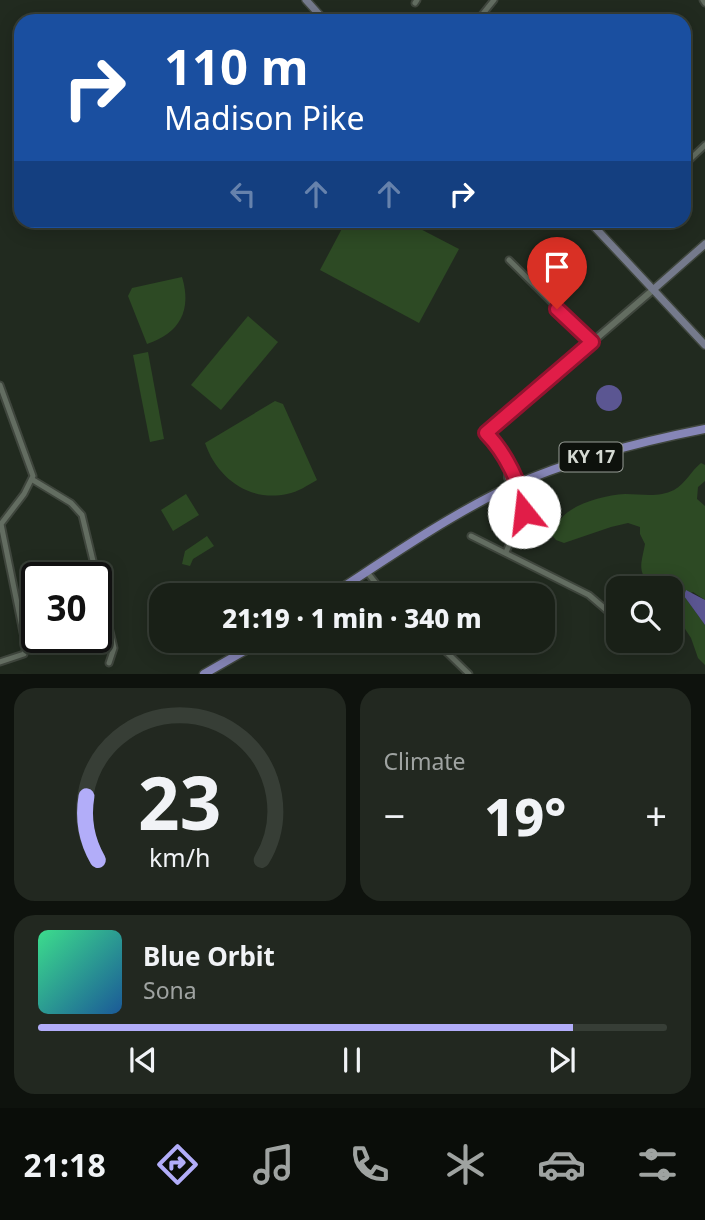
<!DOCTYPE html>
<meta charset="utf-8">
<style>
body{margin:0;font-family:"Noto Sans",sans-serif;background:#222820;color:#f1f3f6;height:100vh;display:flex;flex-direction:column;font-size:26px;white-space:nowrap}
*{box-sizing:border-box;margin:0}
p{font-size:23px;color:#9fa3a1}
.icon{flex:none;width:38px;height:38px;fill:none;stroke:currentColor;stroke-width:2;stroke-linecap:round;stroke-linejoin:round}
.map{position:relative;height:674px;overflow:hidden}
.side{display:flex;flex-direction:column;gap:14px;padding:14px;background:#0e120d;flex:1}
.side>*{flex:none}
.hud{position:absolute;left:14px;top:14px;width:677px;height:214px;border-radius:21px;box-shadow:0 4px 18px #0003,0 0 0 2px #373e36;background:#1a4fa0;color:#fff;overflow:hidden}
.buttons{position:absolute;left:606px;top:576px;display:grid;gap:14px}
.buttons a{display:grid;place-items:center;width:77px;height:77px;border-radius:14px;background:#192017;box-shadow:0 4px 18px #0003,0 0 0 2px #373e36;font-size:35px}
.speed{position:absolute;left:21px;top:562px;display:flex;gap:14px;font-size:35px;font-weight:700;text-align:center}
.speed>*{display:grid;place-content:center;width:91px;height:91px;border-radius:50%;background:#192017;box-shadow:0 4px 18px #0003,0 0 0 2px #373e36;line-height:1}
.speed .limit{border:4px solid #111;border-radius:10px;background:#fff;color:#111}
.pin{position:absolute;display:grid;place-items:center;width:60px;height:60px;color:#fff;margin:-72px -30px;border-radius:50% 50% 50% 0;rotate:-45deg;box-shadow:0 0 7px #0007}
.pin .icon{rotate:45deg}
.me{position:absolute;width:77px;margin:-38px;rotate:344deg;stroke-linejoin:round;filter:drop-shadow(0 0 5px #0008)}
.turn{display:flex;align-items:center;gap:24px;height:147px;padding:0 35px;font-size:32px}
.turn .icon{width:91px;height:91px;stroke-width:2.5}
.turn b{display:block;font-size:49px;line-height:60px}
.lanes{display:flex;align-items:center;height:66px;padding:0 35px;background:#0003;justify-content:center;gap:35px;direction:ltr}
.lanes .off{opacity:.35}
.big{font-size:52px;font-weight:800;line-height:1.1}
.side .widget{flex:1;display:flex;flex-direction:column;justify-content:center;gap:10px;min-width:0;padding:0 24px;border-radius:21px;background:#222820}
.side .dial{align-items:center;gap:0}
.dial svg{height:182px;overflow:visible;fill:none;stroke:#373e36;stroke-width:7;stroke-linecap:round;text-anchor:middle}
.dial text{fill:#f1f3f6;stroke:none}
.song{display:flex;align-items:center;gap:21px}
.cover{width:84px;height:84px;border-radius:10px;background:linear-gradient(135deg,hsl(150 70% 55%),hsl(210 70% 35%))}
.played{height:7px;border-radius:4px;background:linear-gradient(90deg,#b2adf9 85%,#373e36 85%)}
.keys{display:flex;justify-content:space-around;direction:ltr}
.heat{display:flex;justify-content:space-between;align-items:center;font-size:38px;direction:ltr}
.side .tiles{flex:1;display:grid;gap:14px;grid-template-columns:1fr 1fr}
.widget:last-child{grid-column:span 2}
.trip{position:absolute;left:149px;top:583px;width:406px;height:70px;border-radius:21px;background:#192017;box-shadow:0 4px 18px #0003,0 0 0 2px #373e36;font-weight:800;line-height:70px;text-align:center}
.menu{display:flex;height:112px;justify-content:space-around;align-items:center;background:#0a0d09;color:#9fa3a1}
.menu .icon{width:49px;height:49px}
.menu .current{color:#b2adf9}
.menu b{font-size:32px;color:#f1f3f6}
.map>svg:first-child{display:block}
.green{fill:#2d4a24}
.water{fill:#5b5692}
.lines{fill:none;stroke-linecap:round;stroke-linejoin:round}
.minor-casing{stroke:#3f463d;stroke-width:9}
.tertiary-casing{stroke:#3f463d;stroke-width:10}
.secondary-casing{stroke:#3f463d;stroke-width:10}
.primary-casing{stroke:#3f463d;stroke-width:11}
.minor{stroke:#636d61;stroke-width:5}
.tertiary{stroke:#636d61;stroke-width:6}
.secondary{stroke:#757a8c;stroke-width:7}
.primary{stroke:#8686b7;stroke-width:8}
.route-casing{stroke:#92132f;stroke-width:18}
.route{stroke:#e11d48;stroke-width:12}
.labels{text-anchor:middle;stroke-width:7;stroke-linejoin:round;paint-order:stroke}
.shield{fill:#0d110c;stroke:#989d97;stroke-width:2}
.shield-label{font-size:18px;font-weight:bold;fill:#d4d9d2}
</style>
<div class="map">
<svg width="705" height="674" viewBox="0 0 705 674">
<rect width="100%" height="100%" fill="#212a1f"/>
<g class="green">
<path d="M346,221H405L459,249L419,323L320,270Z"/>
<path d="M182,277C192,310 180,333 147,344L128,296L132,288Z"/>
<path d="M248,316L278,342L221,410L191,385Z"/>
<path d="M148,352L164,439L150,442L133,355Z"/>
<path d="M275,401L283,404L317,480C308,485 298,492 287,494C249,502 217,478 205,443Z"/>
<path d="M701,463L705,465V481L698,487L697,499L705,506V600L693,592L684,596L705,625V665L698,658L691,638L670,606V588H651C637,569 641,566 645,544L640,534V527L628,523L611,527L564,543L556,540L550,533C556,526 561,517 568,512C583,501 607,495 625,494C642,494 658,498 674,490C686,483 691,471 701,463Z"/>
<path d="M186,494L199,515L173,531L161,510Z"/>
<path d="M207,536L214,546L193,559L190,566L182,564L185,551Z"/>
</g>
<g class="water">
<circle cx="609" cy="398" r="13"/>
<path d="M686,590L705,600V625L684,596Z"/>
</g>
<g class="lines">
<defs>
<g id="minor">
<path d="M703,0L705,3"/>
<path d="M415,3L417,0"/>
<path d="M477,21L494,0"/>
<path d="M684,165L705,145"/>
<path d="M509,260L592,342"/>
<path d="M0,385L33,476L24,494L1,524L26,647L24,654L0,662"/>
<path d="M33,480L71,503L82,515L114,648L109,663"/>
<path d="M471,536L589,595L618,620"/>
<path d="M506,552L524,512L516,485"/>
<path d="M367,572L385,595"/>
<path d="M434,640L469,674"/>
<path d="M641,640L647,645"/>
</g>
<g id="tertiary">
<path d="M509,467L508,478L516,485"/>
<path d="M516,485C513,466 500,447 486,433L654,289"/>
</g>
<g id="secondary">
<path d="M306,0L325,21"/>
<path d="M588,220L705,345"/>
<path d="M654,289L705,244"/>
</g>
<g id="primary">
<path d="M331,595C385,560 438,523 495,494C561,462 633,443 705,429"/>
<path d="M204,674L263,640"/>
</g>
</defs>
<use href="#minor" class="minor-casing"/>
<use href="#tertiary" class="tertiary-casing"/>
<use href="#secondary" class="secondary-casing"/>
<use href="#primary" class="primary-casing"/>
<use href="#minor" class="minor"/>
<use href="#tertiary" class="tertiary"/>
<use href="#secondary" class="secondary"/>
<use href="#primary" class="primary"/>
</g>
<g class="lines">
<defs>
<path id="route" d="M524,512C523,486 504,451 486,433L592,342L557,309"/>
</defs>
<use href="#route" class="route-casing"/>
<use href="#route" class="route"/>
</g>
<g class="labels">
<rect class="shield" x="559.5" y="442.5" width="63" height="29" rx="5"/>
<g class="shield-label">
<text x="591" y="463">KY 17</text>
</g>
</g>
</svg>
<div class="buttons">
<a><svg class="icon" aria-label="search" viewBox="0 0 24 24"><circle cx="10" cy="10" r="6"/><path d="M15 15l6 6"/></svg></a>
</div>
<div class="speed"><div class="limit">30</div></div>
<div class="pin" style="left:557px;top:309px;background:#d93025"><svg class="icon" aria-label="arrive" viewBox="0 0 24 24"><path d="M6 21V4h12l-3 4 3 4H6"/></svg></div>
<svg class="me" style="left:524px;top:512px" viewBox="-20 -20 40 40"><circle r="19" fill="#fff"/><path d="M0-13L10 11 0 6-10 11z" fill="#e11d48"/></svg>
<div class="trip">21:19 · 1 min · 340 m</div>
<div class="hud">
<div class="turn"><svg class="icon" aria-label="right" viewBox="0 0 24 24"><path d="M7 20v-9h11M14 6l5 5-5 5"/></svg><div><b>110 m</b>Madison Pike</div></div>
<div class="lanes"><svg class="icon off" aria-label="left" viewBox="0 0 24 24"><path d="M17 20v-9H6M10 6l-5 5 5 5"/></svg><svg class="icon off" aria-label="ahead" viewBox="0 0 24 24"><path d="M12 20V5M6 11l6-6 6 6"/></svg><svg class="icon off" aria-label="ahead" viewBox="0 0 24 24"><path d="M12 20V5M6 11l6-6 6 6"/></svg><svg class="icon" aria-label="right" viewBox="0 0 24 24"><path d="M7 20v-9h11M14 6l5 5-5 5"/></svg></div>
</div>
</div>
<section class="side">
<div class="tiles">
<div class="widget dial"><svg viewBox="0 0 100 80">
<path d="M14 69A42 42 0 1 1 86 69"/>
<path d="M14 69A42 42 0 0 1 9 41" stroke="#b2adf9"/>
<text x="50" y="56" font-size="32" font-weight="700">23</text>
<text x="50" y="72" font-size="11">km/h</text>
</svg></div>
<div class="widget"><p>Climate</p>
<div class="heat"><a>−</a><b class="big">19°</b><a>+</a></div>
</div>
<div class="widget">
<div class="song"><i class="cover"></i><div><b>Blue Orbit</b><p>Sona</p></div></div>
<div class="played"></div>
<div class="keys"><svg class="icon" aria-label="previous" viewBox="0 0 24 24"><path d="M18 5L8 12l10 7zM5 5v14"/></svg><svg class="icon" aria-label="pause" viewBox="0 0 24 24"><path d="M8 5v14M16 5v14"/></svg><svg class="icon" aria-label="next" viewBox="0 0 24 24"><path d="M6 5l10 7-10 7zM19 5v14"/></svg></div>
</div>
</div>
</section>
<nav class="menu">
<b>21:18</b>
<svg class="icon current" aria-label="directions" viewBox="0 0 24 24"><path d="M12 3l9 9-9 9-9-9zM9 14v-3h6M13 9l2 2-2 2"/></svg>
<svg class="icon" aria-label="music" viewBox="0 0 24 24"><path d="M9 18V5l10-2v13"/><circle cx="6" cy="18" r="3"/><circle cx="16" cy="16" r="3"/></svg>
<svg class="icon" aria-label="phone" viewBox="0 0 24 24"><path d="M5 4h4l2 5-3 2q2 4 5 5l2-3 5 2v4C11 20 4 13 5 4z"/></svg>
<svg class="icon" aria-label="climate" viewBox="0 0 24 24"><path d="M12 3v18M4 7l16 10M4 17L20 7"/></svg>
<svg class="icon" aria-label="car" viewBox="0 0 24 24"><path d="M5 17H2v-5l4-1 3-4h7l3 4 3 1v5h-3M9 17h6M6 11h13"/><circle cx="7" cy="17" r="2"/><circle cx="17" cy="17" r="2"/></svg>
<svg class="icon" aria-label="filters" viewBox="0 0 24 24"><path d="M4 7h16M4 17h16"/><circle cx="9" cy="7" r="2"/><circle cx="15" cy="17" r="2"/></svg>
</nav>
